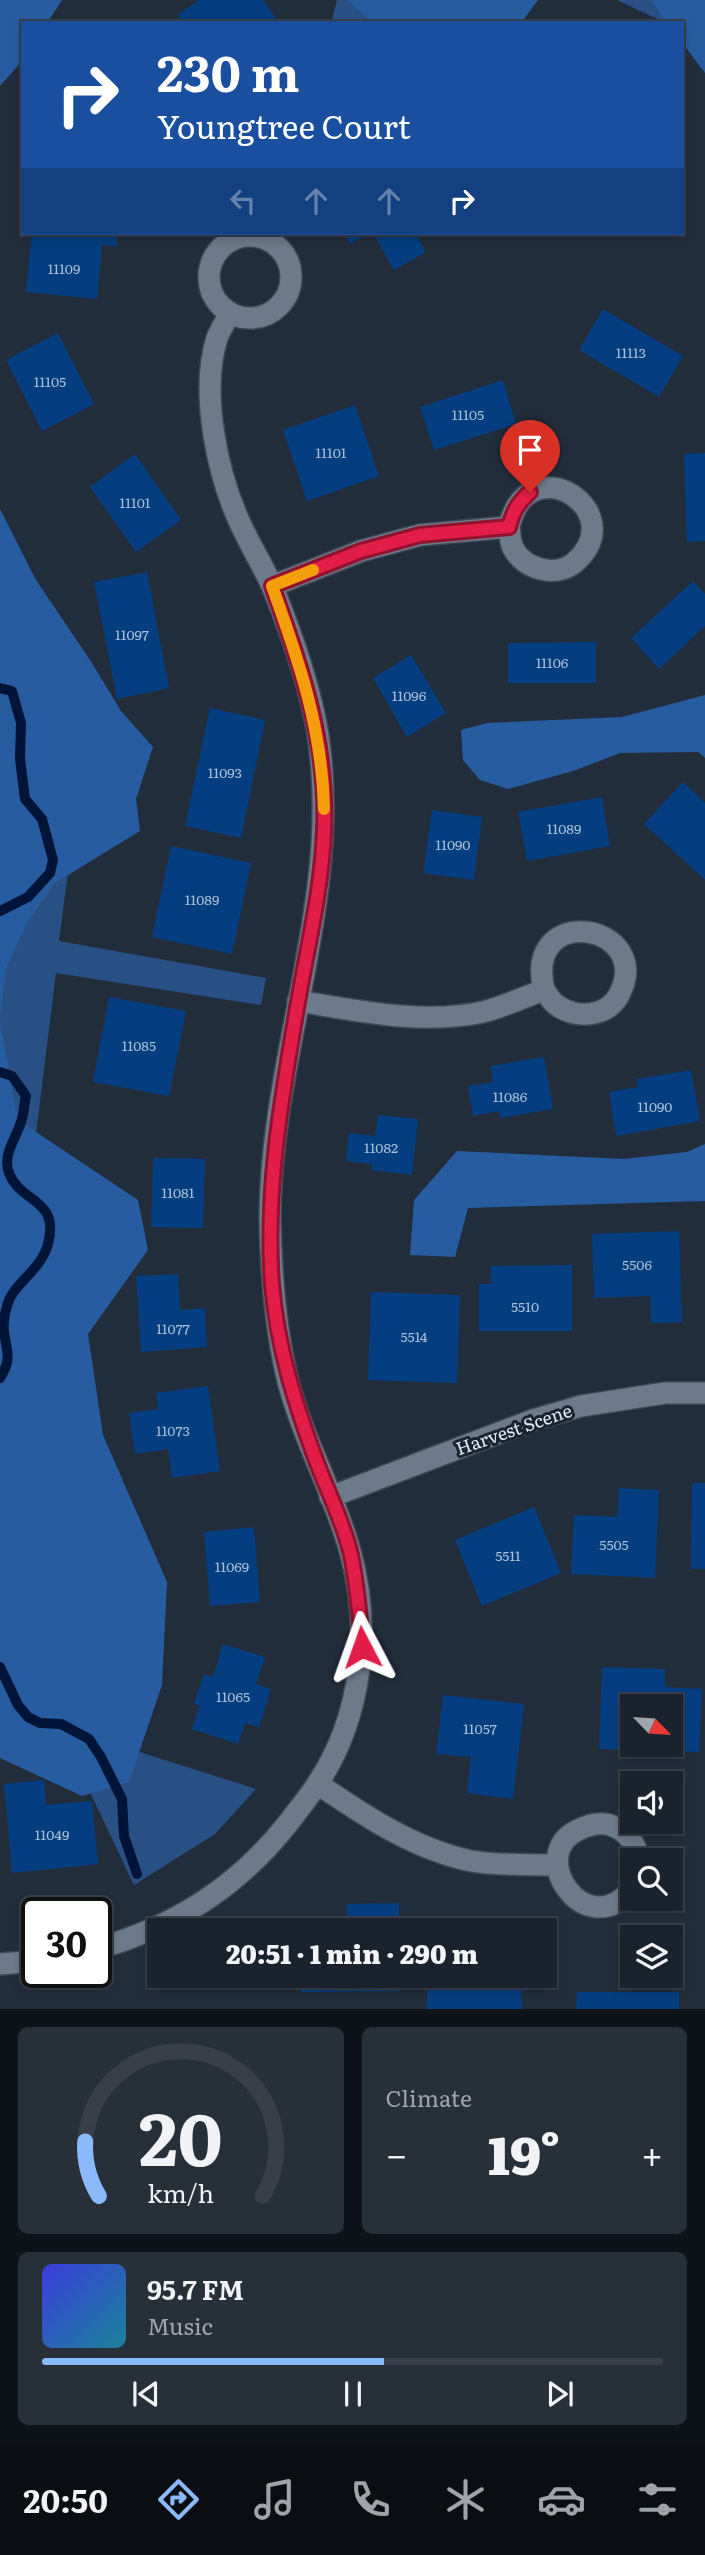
<!DOCTYPE html>
<meta charset="utf-8">
<style>
body{margin:0;font-family:Literata,serif;background:#272f39;color:#f1f3f6;height:100vh;display:flex;flex-direction:column;font-size:26px;white-space:nowrap}
*{box-sizing:border-box;margin:0}
p{font-size:23px;color:#9fa4aa}
.icon{flex:none;width:38px;height:38px;fill:none;stroke:currentColor;stroke-width:2;stroke-linecap:round;stroke-linejoin:round}
.map{position:relative;height:2009px;overflow:hidden}
.details{display:flex;flex-direction:column;gap:18px;padding:18px;background:#0e1319;flex:1}
.details>*{flex:none}
.top-card{position:absolute;left:21px;top:21px;width:663px;height:214px;border-radius:0px;box-shadow:0 4px 10px #0003,0 0 0 2px #383f49;background:#1a4fa0;color:#fff;overflow:hidden}
.needle{width:46px;rotate:115deg}
.fabs{position:absolute;left:620px;top:1694px;display:grid;gap:14px}
.fabs a{display:grid;place-items:center;width:63px;height:63px;border-radius:0px;background:#1a222d;box-shadow:0 4px 10px #0003,0 0 0 2px #383f49;font-size:35px}
.speed{position:absolute;left:21px;top:1897px;display:flex;gap:14px;font-size:35px;font-weight:700;text-align:center}
.speed>*{display:grid;place-content:center;width:91px;height:91px;border-radius:50%;background:#1a222d;box-shadow:0 4px 10px #0003,0 0 0 2px #383f49;line-height:1}
.speed .limit{border:4px solid #111;border-radius:10px;background:#fff;color:#111}
.pin{position:absolute;display:grid;place-items:center;width:60px;height:60px;color:#fff;margin:-72px -30px;border-radius:50% 50% 50% 0;rotate:-45deg;box-shadow:0 0 7px #0007}
.pin .icon{rotate:45deg}
.me{position:absolute;width:77px;margin:-38px;rotate:356deg;stroke-linejoin:round;filter:drop-shadow(0 0 5px #0008)}
.turn{display:flex;align-items:center;gap:24px;height:147px;padding:0 21px;font-size:32px}
.turn .icon{width:91px;height:91px;stroke-width:2.5}
.turn b{display:block;font-size:49px;line-height:60px}
.lanes{display:flex;align-items:center;height:66px;padding:0 21px;background:#0003;justify-content:center;gap:35px;direction:ltr}
.lanes .off{opacity:.35}
.big{font-size:52px;font-weight:800;line-height:1.1}
.details .card{flex:1;display:flex;flex-direction:column;justify-content:center;gap:10px;min-width:0;padding:0 24px;border-radius:10px;background:#272f39}
.details .dial{align-items:center;gap:0}
.dial svg{height:182px;overflow:visible;fill:none;stroke:#383f49;stroke-width:7;stroke-linecap:round;text-anchor:middle}
.dial text{fill:#f1f3f6;stroke:none}
.song{display:flex;align-items:center;gap:21px}
.cover{width:84px;height:84px;border-radius:10px;background:linear-gradient(135deg,hsl(240 70% 55%),hsl(190 70% 35%))}
.played{height:7px;border-radius:4px;background:linear-gradient(90deg,#8abafc 55%,#383f49 55%)}
.keys{display:flex;justify-content:space-around;direction:ltr}
.heat{display:flex;justify-content:space-between;align-items:center;font-size:38px;direction:ltr}
.details .tiles{flex:1;display:grid;gap:18px;grid-template-columns:1fr 1fr}
.card:last-child{grid-column:span 2}
.trip{position:absolute;left:147px;top:1918px;width:410px;height:70px;border-radius:0px;background:#1a222d;box-shadow:0 4px 10px #0003,0 0 0 2px #383f49;font-weight:800;line-height:70px;text-align:center}
.tabs{display:flex;height:112px;justify-content:space-around;align-items:center;background:#0a0e12;color:#9fa4aa}
.tabs .icon{width:49px;height:49px}
.tabs .active{color:#8abafc}
.tabs b{font-size:32px;color:#f1f3f6}
.map>svg:first-child{display:block}
.green{fill:#295084}
.forest{fill:#285ca0}
.lines{fill:none;stroke-linecap:round;stroke-linejoin:round}
.stream{stroke:#001437;stroke-width:10}
.building{fill:#053e80;fill-rule:evenodd}
.minor-casing{stroke:#3e4855;stroke-width:24}
.minor{stroke:#6d7a8b;stroke-width:21}
.route-casing{stroke:#92132f;stroke-width:18}
.route{stroke:#e11d48;stroke-width:12}
.slow{stroke:#f59e0b;stroke-width:12}
.labels{text-anchor:middle;stroke-width:6;stroke-linejoin:round;paint-order:stroke}
.number-label{font-size:14px;fill:#aabed6}
.street-label{font-size:18px;fill:#e1e8f2;stroke:#192332}
</style>
<div class="map">
<svg width="705" height="2009" viewBox="0 0 705 2009">
<rect width="100%" height="100%" fill="#222d3c"/>
<g class="green">
<path d="M337,0H379L375,23H331Z"/>
<path d="M617,0H705L682,23H666Z"/>
<path d="M0,545L86,734L59,941L266,978L261,1005L56,973L21,1254L130,1749L256,1789L215,1834L134,1885L72,1754L0,1725Z"/>
</g>
<g class="forest">
<path d="M0,0H62L47,23H23V60L0,86Z"/>
<path d="M348,0H538L521,23H373Z"/>
<path d="M651,0H705V73L683,44L682,23H667Z"/>
<path d="M0,509L36,580L90,660L121,711L153,747L136,799L140,831L55,883L27,923L6,968L0,1020Z"/>
<path d="M705,695V758L698,752L620,753L573,771L508,789L480,780L463,760L461,730L487,723L622,717Z"/>
<path d="M0,1021L18,1120L138,1200L148,1250L88,1334L103,1435L167,1582L162,1685L129,1782L82,1796L0,1758Z"/>
<path d="M705,1144V1201L468,1208L455,1257L410,1255L414,1200L457,1151L624,1159L687,1152Z"/>
</g>
<g class="lines">
<g class="stream">
<path d="M0,688L12,691L21,723L20,759L25,799L42,819L53,860L50,873L28,897L0,911"/>
<path d="M0,1072L12,1076L26,1096C24,1104 24,1114 21,1122C16,1139 2,1155 9,1173C21,1204 60,1198 48,1244C41,1271 12,1284 7,1306C5,1313 3,1324 4,1332C7,1352 12,1359 0,1378"/>
<path d="M0,1667L18,1705L28,1717L40,1723L61,1724L89,1739L101,1757L122,1799L124,1836L137,1874"/>
</g>
</g>
<g class="building">
<path d="M199,0H263L279,23H184L178,15Z"/>
<path d="M32,233H118L116,246L102,245L97,299L26,292Z"/>
<path d="M344,233H369L350,244Z"/>
<path d="M373,233H415L426,252L394,270Z"/>
<path d="M603,309L683,356L659,397L579,350Z"/>
<path d="M58,333L94,404L42,431L6,360Z"/>
<path d="M503,380L516,424L434,450L420,407Z"/>
<path d="M355,405L379,476L307,501L283,430Z"/>
<path d="M705,453V541L687,542L684,454Z"/>
<path d="M135,454L181,520L136,552L90,487Z"/>
<path d="M147,572L169,688L117,699L94,582Z"/>
<path d="M693,581L705,594V626L659,669L631,638Z"/>
<path d="M596,642V683H508V643Z"/>
<path d="M411,655L446,713L407,737L373,678Z"/>
<path d="M210,708L265,720L241,838L185,826Z"/>
<path d="M683,782L705,803V880L644,824Z"/>
<path d="M602,797L610,846L527,861L518,812Z"/>
<path d="M432,810L482,817L474,880L423,873Z"/>
<path d="M171,846L251,863L232,954L152,937Z"/>
<path d="M109,997L186,1011L169,1096L93,1082Z"/>
<path d="M544,1057L553,1109L500,1118L499,1111L473,1116L468,1086L493,1082L491,1066Z"/>
<path d="M691,1070L700,1121L616,1136L609,1092L638,1087L637,1079Z"/>
<path d="M378,1115L418,1119L412,1175L371,1170L372,1164L346,1161L349,1133L375,1136Z"/>
<path d="M153,1158L205,1159L203,1228L151,1227Z"/>
<path d="M679,1231L682,1322L651,1323L650,1296L594,1298L592,1234Z"/>
<path d="M572,1265V1331H479V1284H491V1266Z"/>
<path d="M178,1274L180,1310L205,1308L207,1347L141,1352L136,1276Z"/>
<path d="M371,1292L460,1295L457,1383L368,1380Z"/>
<path d="M208,1386L220,1471L172,1478L168,1449L135,1454L129,1413L158,1409L156,1393Z"/>
<path d="M692,1483H705V1569H691Z"/>
<path d="M619,1488L659,1490L655,1578L571,1574L574,1515L617,1517Z"/>
<path d="M534,1507L561,1573L482,1606L455,1540Z"/>
<path d="M254,1527L260,1602L210,1606L204,1532Z"/>
<path d="M223,1644L265,1657L256,1684L271,1689L259,1727L245,1723L238,1744L192,1729L200,1706L194,1704L204,1674L213,1677Z"/>
<path d="M602,1667L665,1669V1687L702,1689L699,1752L599,1749ZM632,1706H670V1745H632Z"/>
<path d="M443,1695L524,1704L513,1799L467,1793L471,1757L436,1754Z"/>
<path d="M44,1780L46,1805L92,1801L98,1864L12,1873L4,1784Z"/>
<path d="M399,1903V1930H347V1904Z"/>
<path d="M521,1927V1930H431V1928Z"/>
<path d="M301,1976H399V1991L301,1992Z"/>
<path d="M427,1976H521L522,2009H427Z"/>
<path d="M577,1992H679V2009H576Z"/>
</g>
<g class="lines">
<defs>
<g id="minor">
<circle cx="250" cy="277" r="41"/>
<path d="M272,586L361,551L420,535L509,527C510,533 510,542 513,548C524,569 555,578 574,563C634,512 528,443 509,527"/>
<path d="M298,1001C358,1011 422,1025 483,1012C503,1007 524,997 544,990C548,995 552,1003 558,1006C577,1019 607,1017 619,995C656,924 523,900 544,990"/>
<path d="M330,1497L533,1420L581,1406L665,1393H705"/>
<path d="M318,1784C365,1816 414,1849 471,1861C499,1866 529,1864 557,1865"/>
<path d="M632,1889C586,1945 525,1855 578,1830C588,1825 599,1822 610,1825C627,1830 636,1844 639,1860"/>
<path d="M96,1949C175,1927 238,1887 289,1822C298,1810 308,1798 316,1786C362,1718 372,1629 350,1551C334,1493 303,1439 288,1381C275,1328 271,1273 270,1219C270,1056 343,899 318,735C310,685 292,635 273,588C263,566 250,545 240,523C217,473 200,392 217,338C220,330 225,322 230,314"/>
<path d="M0,1964L37,1961"/>
</g>
</defs>
<use href="#minor" class="minor-casing"/>
<use href="#minor" class="minor"/>
</g>
<g class="lines">
<defs>
<path id="route" d="M362,1647C360,1616 357,1585 351,1555C344,1524 328,1492 317,1463C295,1404 277,1346 272,1284C265,1188 282,1095 298,1002C308,944 322,888 324,830C328,744 301,665 272,586L361,551L420,535L509,527C513,511 518,503 530,492"/>
</defs>
<use href="#route" class="route-casing"/>
<use href="#route" class="route"/>
<path class="slow" d="M313,570L272,586C299,661 322,728 324,809"/>
</g>
<g class="labels">
<g class="number-label">
<text x="64" y="274">11109</text>
<text x="631" y="358">11113</text>
<text x="50" y="387">11105</text>
<text x="468" y="420">11105</text>
<text x="331" y="458">11101</text>
<text x="135" y="508">11101</text>
<text x="132" y="640">11097</text>
<text x="552" y="668">11106</text>
<text x="409" y="701">11096</text>
<text x="225" y="778">11093</text>
<text x="564" y="834">11089</text>
<text x="453" y="850">11090</text>
<text x="202" y="905">11089</text>
<text x="139" y="1051">11085</text>
<text x="510" y="1102">11086</text>
<text x="655" y="1112">11090</text>
<text x="381" y="1153">11082</text>
<text x="178" y="1198">11081</text>
<text x="637" y="1270">5506</text>
<text x="525" y="1312">5510</text>
<text x="173" y="1334">11077</text>
<text x="414" y="1342">5514</text>
<text x="173" y="1436">11073</text>
<text x="614" y="1550">5505</text>
<text x="508" y="1561">5511</text>
<text x="232" y="1572">11069</text>
<text x="233" y="1702">11065</text>
<text x="480" y="1734">11057</text>
<text x="52" y="1840">11049</text>
</g>
<g class="street-label">
<text transform="translate(514 1430) rotate(-19)" y="6">Harvest Scene</text>
</g>
</g>
</svg>
<div class="fabs">
<a><svg class="needle" viewBox="-14 -14 28 28"><path d="M0-13l5 13h-10z" fill="#e53935"/><path d="M0 13l5-13h-10z" fill="#9fa4aa"/></svg></a>
<a><svg class="icon" aria-label="sound" viewBox="0 0 24 24"><path d="M4 9h4l5-4v14l-5-4H4zM17 9q2 3 0 6"/></svg></a>
<a><svg class="icon" aria-label="search" viewBox="0 0 24 24"><circle cx="10" cy="10" r="6"/><path d="M15 15l6 6"/></svg></a>
<a><svg class="icon" aria-label="layers" viewBox="0 0 24 24"><path d="M12 4l9 5-9 5-9-5zM3 14l9 5 9-5"/></svg></a>
</div>
<div class="speed"><div class="limit">30</div></div>
<div class="pin" style="left:530px;top:492px;background:#d93025"><svg class="icon" aria-label="arrive" viewBox="0 0 24 24"><path d="M6 21V4h12l-3 4 3 4H6"/></svg></div>
<svg class="me" style="left:362px;top:1647px" viewBox="-20 -20 40 40"><path d="M0-17L14 15 0 8-14 15z" fill="#e11d48" stroke="#fff" stroke-width="4"/></svg>
<div class="trip">20:51 · 1 min · 290 m</div>
<div class="top-card">
<div class="turn"><svg class="icon" aria-label="right" viewBox="0 0 24 24"><path d="M7 20v-9h11M14 6l5 5-5 5"/></svg><div><b>230 m</b>Youngtree Court</div></div>
<div class="lanes"><svg class="icon off" aria-label="left" viewBox="0 0 24 24"><path d="M17 20v-9H6M10 6l-5 5 5 5"/></svg><svg class="icon off" aria-label="ahead" viewBox="0 0 24 24"><path d="M12 20V5M6 11l6-6 6 6"/></svg><svg class="icon off" aria-label="ahead" viewBox="0 0 24 24"><path d="M12 20V5M6 11l6-6 6 6"/></svg><svg class="icon" aria-label="right" viewBox="0 0 24 24"><path d="M7 20v-9h11M14 6l5 5-5 5"/></svg></div>
</div>
</div>
<section class="details">
<div class="tiles">
<div class="card dial"><svg viewBox="0 0 100 80">
<path d="M14 69A42 42 0 1 1 86 69"/>
<path d="M14 69A42 42 0 0 1 8 45" stroke="#8abafc"/>
<text x="50" y="56" font-size="32" font-weight="700">20</text>
<text x="50" y="72" font-size="11">km/h</text>
</svg></div>
<div class="card"><p>Climate</p>
<div class="heat"><a>−</a><b class="big">19°</b><a>+</a></div>
</div>
<div class="card">
<div class="song"><i class="cover"></i><div><b>95.7 FM</b><p>Music</p></div></div>
<div class="played"></div>
<div class="keys"><svg class="icon" aria-label="previous" viewBox="0 0 24 24"><path d="M18 5L8 12l10 7zM5 5v14"/></svg><svg class="icon" aria-label="pause" viewBox="0 0 24 24"><path d="M8 5v14M16 5v14"/></svg><svg class="icon" aria-label="next" viewBox="0 0 24 24"><path d="M6 5l10 7-10 7zM19 5v14"/></svg></div>
</div>
</div>
</section>
<nav class="tabs">
<b>20:50</b>
<svg class="icon active" aria-label="directions" viewBox="0 0 24 24"><path d="M12 3l9 9-9 9-9-9zM9 14v-3h6M13 9l2 2-2 2"/></svg>
<svg class="icon" aria-label="music" viewBox="0 0 24 24"><path d="M9 18V5l10-2v13"/><circle cx="6" cy="18" r="3"/><circle cx="16" cy="16" r="3"/></svg>
<svg class="icon" aria-label="phone" viewBox="0 0 24 24"><path d="M5 4h4l2 5-3 2q2 4 5 5l2-3 5 2v4C11 20 4 13 5 4z"/></svg>
<svg class="icon" aria-label="climate" viewBox="0 0 24 24"><path d="M12 3v18M4 7l16 10M4 17L20 7"/></svg>
<svg class="icon" aria-label="car" viewBox="0 0 24 24"><path d="M5 17H2v-5l4-1 3-4h7l3 4 3 1v5h-3M9 17h6M6 11h13"/><circle cx="7" cy="17" r="2"/><circle cx="17" cy="17" r="2"/></svg>
<svg class="icon" aria-label="filters" viewBox="0 0 24 24"><path d="M4 7h16M4 17h16"/><circle cx="9" cy="7" r="2"/><circle cx="15" cy="17" r="2"/></svg>
</nav>
